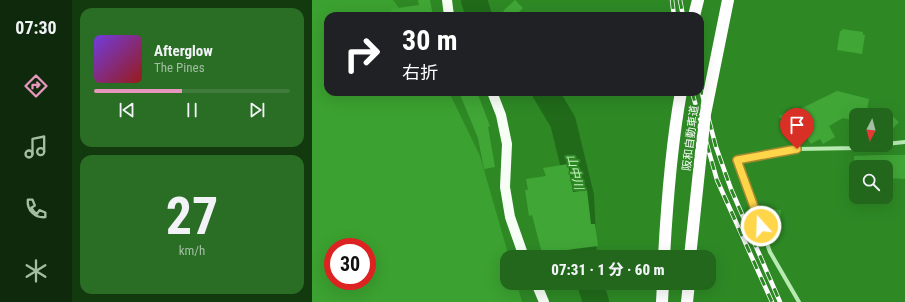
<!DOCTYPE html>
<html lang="ja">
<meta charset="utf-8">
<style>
body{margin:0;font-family:"Roboto Condensed","Noto Sans JP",sans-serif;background:#2a6d25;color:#f1f3f6;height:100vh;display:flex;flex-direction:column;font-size:15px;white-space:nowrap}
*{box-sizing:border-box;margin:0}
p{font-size:13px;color:#a2bea3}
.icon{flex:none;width:22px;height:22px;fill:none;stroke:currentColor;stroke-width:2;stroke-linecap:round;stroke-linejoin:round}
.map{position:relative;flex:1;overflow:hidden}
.panel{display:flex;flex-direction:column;gap:8px;padding:8px;background:#13390f;width:240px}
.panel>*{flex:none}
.top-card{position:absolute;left:12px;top:12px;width:380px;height:84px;border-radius:12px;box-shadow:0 4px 16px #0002;background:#202124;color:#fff;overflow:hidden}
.needle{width:26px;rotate:186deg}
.fabs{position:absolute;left:537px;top:108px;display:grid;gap:8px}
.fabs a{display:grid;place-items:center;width:44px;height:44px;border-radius:8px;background:#22671c;box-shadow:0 4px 16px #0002;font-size:20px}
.speed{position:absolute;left:12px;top:238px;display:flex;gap:8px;font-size:20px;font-weight:700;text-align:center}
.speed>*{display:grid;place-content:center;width:52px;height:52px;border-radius:50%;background:#22671c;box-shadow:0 4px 16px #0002;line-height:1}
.speed .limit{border:6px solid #d22;background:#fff;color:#111}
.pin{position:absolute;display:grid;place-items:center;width:34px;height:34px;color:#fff;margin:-41px -17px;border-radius:50% 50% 50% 0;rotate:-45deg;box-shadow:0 0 4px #0007}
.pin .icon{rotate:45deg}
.me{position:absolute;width:44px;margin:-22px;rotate:340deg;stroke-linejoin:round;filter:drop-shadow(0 0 3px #0008)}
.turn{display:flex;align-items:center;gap:14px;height:84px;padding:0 12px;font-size:18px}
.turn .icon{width:52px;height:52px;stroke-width:2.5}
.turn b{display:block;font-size:28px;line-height:34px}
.panel .widget{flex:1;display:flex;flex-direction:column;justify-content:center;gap:6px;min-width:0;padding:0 14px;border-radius:12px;background:#2a6d25}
.panel .dial{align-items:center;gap:0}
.dial b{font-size:52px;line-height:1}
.song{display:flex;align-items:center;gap:12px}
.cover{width:48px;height:48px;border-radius:6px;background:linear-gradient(135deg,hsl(260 70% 55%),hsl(0 70% 35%))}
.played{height:4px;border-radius:2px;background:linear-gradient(90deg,#e797bd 45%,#3f7b3b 45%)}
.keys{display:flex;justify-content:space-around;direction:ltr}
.trip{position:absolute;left:188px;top:250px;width:216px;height:40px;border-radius:12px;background:#22671c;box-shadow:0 4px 16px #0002;font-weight:800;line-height:40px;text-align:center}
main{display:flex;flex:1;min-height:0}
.dock{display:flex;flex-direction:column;width:72px;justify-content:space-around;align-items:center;background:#0e290b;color:#a2bea3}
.dock .icon{width:28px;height:28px}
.dock .current{color:#e797bd}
.dock b{font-size:18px;color:#f1f3f6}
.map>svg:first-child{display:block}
.green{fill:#3ba130;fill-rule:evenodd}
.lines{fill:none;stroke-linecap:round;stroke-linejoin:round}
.river{stroke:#206a1a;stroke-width:26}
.building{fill:#40a636}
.street{stroke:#b8eab2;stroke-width:4}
.primary{stroke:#f6fef6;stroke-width:10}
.highway{stroke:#fff;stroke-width:12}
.rail-casing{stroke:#fff;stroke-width:4.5}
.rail{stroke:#2e8925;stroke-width:3;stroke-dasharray:9;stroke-linecap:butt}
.highway-bridge{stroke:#fff;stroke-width:12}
.route-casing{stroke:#a68a30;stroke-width:10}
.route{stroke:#ffd54a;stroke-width:7}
.labels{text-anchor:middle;stroke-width:4;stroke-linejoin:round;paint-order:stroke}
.street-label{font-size:11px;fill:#fff;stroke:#2e8925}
.water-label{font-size:12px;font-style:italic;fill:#c3f1be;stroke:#2e8925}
</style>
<main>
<nav class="dock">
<b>07:30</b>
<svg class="icon current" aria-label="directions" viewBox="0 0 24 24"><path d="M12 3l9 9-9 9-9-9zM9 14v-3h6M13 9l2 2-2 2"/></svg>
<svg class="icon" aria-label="music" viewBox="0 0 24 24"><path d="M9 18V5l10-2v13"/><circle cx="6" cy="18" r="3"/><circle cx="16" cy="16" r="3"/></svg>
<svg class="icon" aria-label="phone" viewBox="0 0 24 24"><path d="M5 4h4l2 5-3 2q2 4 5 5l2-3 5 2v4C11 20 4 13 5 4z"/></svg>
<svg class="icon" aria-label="climate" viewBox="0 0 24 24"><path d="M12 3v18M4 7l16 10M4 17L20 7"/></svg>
</nav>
<section class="panel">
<div class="widget">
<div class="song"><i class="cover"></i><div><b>Afterglow</b><p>The Pines</p></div></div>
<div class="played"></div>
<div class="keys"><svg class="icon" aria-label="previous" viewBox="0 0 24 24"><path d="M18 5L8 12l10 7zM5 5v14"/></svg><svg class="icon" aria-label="pause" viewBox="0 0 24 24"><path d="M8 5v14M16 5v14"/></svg><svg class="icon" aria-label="next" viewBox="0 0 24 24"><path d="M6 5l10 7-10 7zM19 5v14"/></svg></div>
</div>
<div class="widget dial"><b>27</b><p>km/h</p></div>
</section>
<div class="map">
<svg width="593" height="302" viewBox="0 0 593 302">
<rect width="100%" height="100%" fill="#2e8925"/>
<path class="green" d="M0,0H81L93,16H16V92H137L168,156L197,257H195V283H205L210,302H0ZM21,247H55V281H21Z"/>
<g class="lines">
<g class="river">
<path d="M162,0L167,16"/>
<path d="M233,92L251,122L269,196L272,257"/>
<path d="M278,283L284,302"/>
</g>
</g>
<g class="building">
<path d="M106,0H118L121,16H79V9L107,5Z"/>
<path d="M203,0L211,8L203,16H197L191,11Z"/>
<path d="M530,29L551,32V35H553L550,54L525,50L528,31H530Z"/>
<path d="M525,91L557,99L554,115H544V121L531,118L517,126L523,137L511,144L508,139L499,144L491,132L480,138L467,116L484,107L486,110Z"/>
<path d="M147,92H165L178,126L176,127L183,167L172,169L166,138Z"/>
<path d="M574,110L587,122L574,136Z"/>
<path d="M565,155H593V179L574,178V167H542V156Z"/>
<path d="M256,164L261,192L275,190L279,224H283L286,246L230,253L220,215L217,216L213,190H216L214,179L234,176L231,168Z"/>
<path d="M456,209L469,210L468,223L455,221Z"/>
</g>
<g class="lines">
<g class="street">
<path d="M574,144L593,142"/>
<path d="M487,302L458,252L425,160L485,149L545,148L568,145"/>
</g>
<g class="primary">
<path d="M135,0L137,16"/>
<path d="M180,92L189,115L195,144L193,187L198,217L212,257"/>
<path d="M224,283L232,302"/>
</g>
<g class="highway">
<path d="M382,16L386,0"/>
<path d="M352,257C355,202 359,147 369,92"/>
<path d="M350,302L351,283"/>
<path d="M375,302L377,283"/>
</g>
<defs>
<g id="rail">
<path d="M360,0L362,16"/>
<path d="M368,0L371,16"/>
<path d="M388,86L404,147L419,189L468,302"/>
<path d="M380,92L405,180L460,302"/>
</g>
</defs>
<use href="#rail" class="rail-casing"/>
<use href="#rail" class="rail"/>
<path class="highway-bridge" d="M378,257L393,114L416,0"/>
</g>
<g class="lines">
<defs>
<path id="route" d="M449,226L425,160L485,149"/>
</defs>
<use href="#route" class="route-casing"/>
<use href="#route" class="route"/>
</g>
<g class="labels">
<g class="street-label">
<text transform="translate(378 138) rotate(-83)" y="4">阪和自動車道</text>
</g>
<g class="water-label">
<text transform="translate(263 172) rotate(76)" y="4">山中川</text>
</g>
</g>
</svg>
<div class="fabs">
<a><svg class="needle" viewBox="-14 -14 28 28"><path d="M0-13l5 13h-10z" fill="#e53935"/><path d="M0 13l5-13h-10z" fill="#a2bea3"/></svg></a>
<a><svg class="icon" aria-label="search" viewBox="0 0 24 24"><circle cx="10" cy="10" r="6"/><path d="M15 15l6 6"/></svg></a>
</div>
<div class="speed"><div class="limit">30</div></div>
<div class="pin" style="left:485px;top:149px;background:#d93025"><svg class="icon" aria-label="arrive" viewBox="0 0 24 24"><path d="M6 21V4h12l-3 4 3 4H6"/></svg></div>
<svg class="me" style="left:449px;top:226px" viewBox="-20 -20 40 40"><circle r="17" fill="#ffd54a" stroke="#fff" stroke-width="3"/><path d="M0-11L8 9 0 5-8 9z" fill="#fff"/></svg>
<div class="trip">07:31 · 1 分 · 60 m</div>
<div class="top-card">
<div class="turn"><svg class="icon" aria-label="right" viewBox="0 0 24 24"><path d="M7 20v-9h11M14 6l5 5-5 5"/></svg><div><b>30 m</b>右折</div></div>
</div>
</div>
</main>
